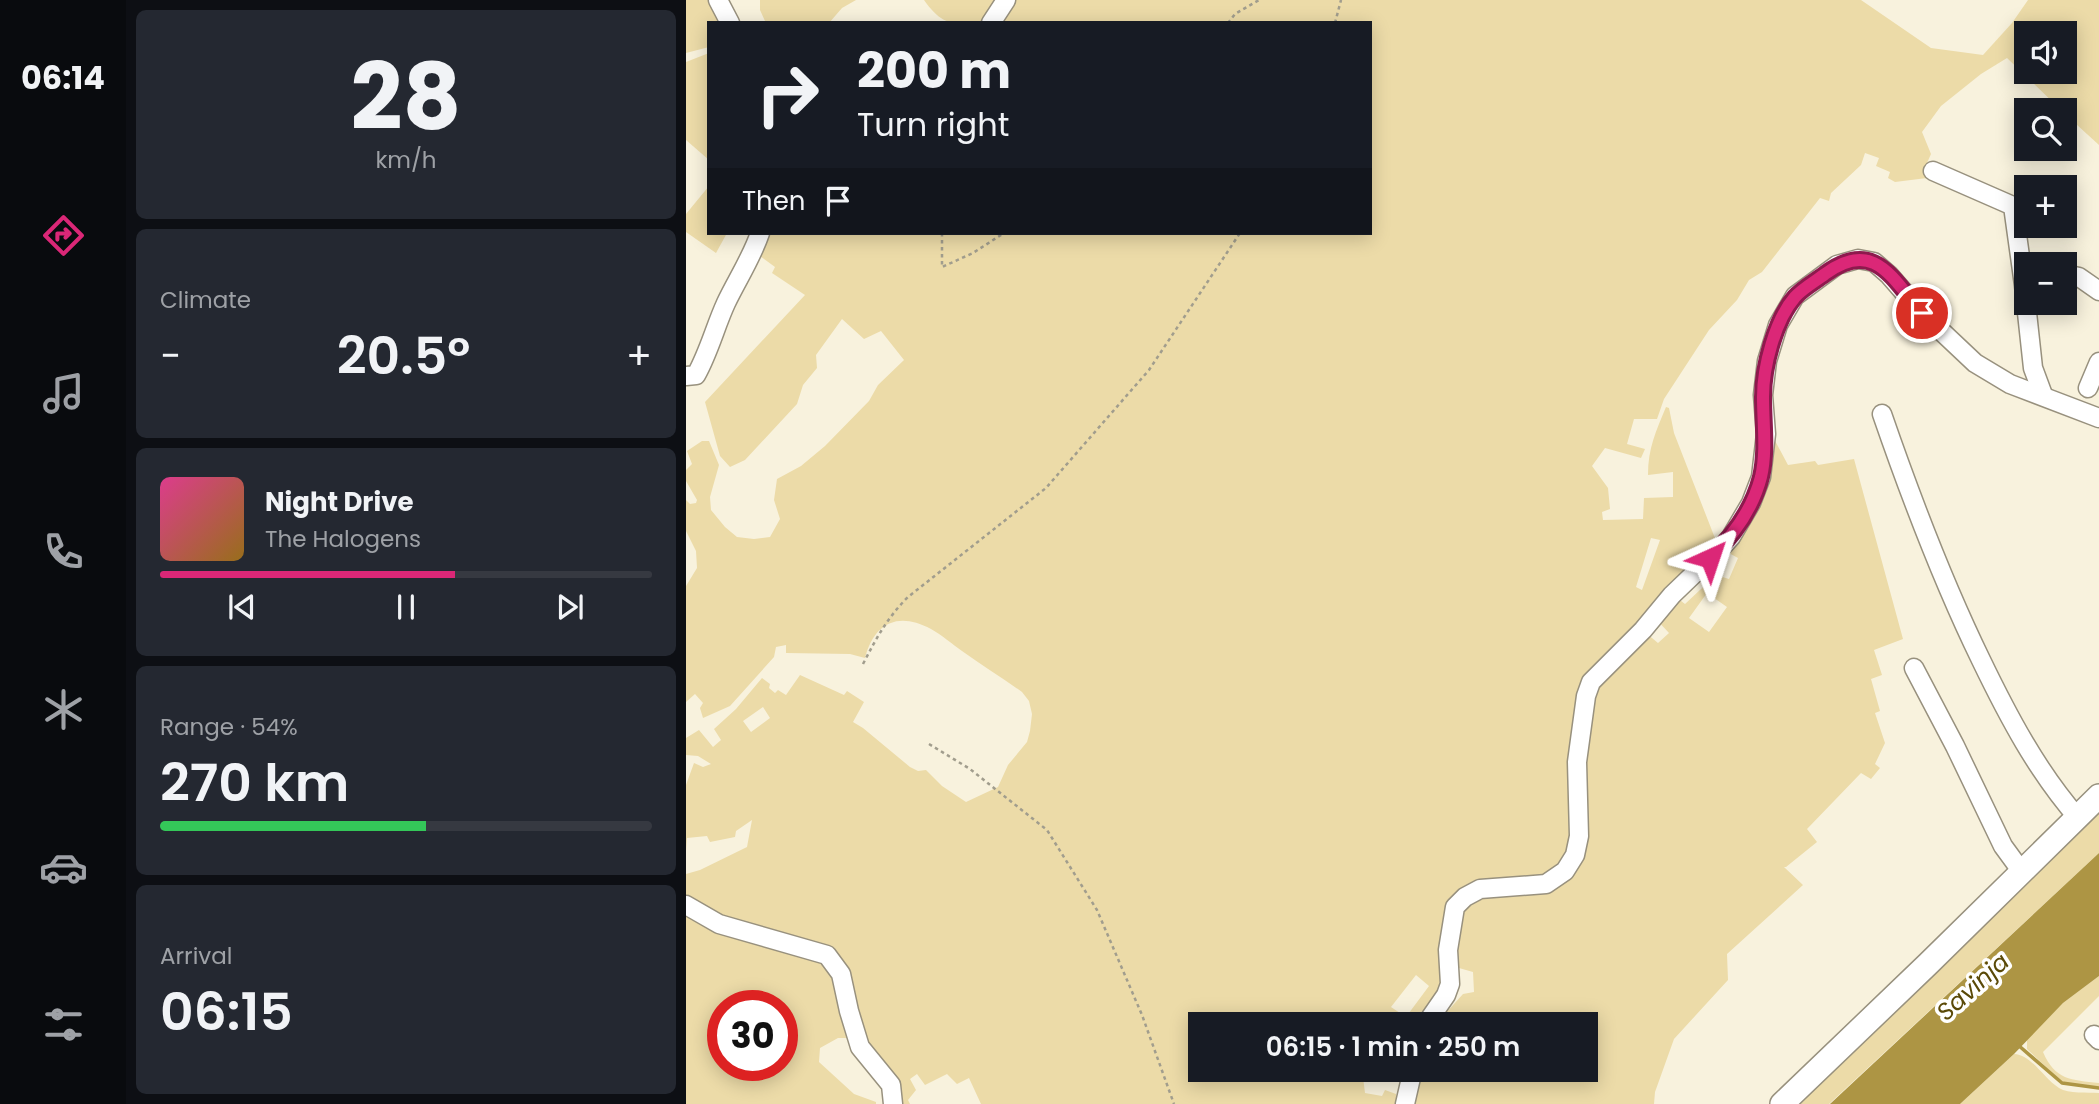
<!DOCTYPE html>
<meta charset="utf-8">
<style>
body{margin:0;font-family:Poppins,sans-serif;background:#242831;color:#f1f3f6;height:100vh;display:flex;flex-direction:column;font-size:26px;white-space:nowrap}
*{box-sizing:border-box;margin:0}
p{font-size:23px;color:#9ea1a6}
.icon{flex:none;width:38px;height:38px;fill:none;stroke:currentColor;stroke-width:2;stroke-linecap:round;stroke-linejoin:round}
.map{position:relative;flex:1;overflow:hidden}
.panel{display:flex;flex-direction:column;gap:10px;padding:10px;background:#0d0f14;width:560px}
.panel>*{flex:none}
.guide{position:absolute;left:21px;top:21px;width:665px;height:214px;border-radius:0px;box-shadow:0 4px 18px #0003;background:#171b24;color:#f1f3f6;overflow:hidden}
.buttons{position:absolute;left:1328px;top:21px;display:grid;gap:14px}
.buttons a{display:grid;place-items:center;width:63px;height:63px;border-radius:0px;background:#171b24;box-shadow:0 4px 18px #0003;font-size:35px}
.speed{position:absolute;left:21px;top:990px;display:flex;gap:14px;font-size:35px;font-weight:700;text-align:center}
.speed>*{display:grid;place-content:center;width:91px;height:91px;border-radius:50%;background:#171b24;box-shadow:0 4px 18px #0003;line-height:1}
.speed .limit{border:10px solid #d22;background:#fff;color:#111}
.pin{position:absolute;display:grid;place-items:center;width:60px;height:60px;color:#fff;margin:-30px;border:4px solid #fff;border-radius:50%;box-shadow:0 2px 7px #0007}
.me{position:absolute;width:77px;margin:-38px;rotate:42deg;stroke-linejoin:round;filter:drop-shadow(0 0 5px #0008)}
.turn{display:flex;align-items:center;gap:24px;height:147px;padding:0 35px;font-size:32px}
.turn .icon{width:91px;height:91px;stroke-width:2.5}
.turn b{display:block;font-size:49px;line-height:60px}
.then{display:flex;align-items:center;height:66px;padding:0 35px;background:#0003;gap:14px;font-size:26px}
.big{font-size:52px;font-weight:600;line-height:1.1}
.panel .widget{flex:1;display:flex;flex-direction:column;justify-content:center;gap:10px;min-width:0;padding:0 24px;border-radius:10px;background:#242831}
.panel .dial{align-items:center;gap:0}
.dial b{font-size:91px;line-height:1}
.song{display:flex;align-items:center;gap:21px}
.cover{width:84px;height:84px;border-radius:10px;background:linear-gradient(135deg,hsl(330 70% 55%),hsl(40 70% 35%))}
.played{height:7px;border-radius:4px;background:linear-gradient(90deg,#db2777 60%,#363941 60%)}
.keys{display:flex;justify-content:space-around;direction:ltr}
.heat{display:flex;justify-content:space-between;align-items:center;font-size:38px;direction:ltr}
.charge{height:10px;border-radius:5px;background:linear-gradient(90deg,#34c759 54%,#363941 0)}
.trip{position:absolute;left:502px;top:1012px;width:410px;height:70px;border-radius:0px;background:#171b24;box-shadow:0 4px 18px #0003;font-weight:600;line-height:70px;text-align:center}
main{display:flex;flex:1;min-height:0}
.tab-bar{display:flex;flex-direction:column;width:126px;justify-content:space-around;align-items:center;background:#090b0e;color:#9ea1a6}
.tab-bar .icon{width:49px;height:49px}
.tab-bar .on{color:#db2777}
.tab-bar b{font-size:32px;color:#f1f3f6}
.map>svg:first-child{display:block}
.green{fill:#ecdba8;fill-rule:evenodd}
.water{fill:#ad9544}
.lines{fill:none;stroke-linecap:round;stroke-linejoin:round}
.stream{stroke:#ad9544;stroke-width:3.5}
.minor-casing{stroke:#98917e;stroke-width:21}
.major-casing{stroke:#98917e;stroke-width:26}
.path{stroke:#a19d8d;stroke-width:2.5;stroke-dasharray:3.5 3.5;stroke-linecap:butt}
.minor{stroke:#fff;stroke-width:18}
.major{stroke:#fff;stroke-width:23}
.route-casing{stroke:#8e194d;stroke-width:18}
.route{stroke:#db2777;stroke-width:12}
.labels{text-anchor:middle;stroke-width:7;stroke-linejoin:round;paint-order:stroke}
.water-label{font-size:24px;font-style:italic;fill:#5a4907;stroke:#fff}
</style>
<main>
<nav class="tab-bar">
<b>06:14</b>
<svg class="icon on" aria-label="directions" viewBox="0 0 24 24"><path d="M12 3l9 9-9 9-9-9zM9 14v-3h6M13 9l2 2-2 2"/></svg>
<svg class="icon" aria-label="music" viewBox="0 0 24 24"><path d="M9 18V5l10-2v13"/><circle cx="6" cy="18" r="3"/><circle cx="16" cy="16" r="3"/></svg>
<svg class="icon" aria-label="phone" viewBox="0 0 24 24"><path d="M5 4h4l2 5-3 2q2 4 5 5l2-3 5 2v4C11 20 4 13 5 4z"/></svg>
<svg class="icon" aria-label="climate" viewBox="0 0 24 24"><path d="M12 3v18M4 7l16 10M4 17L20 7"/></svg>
<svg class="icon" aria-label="car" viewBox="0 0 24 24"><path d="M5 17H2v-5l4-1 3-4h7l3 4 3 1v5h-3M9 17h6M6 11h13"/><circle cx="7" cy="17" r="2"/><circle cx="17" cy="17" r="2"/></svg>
<svg class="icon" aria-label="filters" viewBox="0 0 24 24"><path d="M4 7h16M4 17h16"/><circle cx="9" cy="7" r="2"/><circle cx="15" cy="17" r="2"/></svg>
</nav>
<section class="panel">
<div class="widget dial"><b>28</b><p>km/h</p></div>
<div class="widget"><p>Climate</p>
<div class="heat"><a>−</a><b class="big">20.5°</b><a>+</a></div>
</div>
<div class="widget">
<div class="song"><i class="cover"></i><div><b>Night Drive</b><p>The Halogens</p></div></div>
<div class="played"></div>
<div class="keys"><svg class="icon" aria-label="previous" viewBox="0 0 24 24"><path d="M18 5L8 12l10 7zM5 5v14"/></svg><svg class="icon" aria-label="pause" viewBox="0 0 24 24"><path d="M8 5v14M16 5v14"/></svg><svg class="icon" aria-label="next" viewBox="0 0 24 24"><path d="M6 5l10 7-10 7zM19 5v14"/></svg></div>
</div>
<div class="widget"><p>Range · 54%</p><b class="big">270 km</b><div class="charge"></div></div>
<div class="widget"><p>Arrival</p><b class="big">06:15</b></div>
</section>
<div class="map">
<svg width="1413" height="1104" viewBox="0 0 1413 1104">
<rect width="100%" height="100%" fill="#f8f2dd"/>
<g class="green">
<path d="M0,0H28L41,23H23V47L0,53Z"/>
<path d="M74,0H170L156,8L143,23H77L79,21L74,10Z"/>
<path d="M238,0H313L299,23C267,23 258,28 238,0Z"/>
<path d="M326,0H1175L1245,48L1297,55L1326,23L1342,0H1413V145L1379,114V110H1375L1321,58L1295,74L1255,106L1236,132L1245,154L1241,163L1243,173L1241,178L1209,182L1202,178L1204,172L1190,166L1193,158L1179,153L1175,165L1145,193L1143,201L1134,198L1076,272L1063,280L1051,300L1023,330L978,399L971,419H948L941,444L959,449L955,458L919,448L906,466L922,488L924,509L916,512L917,520L957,519L958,498L987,497V472L962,475C962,448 970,431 980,407L983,408L988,433L1032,546L904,678L888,840L865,878L770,900L762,899L757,921L761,923C760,946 762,973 753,995C747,1007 725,1019 713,1024H514V1069H676L679,1093L696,1096L699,1090L710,1094V1104H295L283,1078L271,1084L261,1074L239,1085L231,1074L224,1079L230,1090L222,1100L224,1104H212L176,1045L142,958L167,1038H152L134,1048L133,1062L168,1094L190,1102V1104H0V874L14,870L61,847L66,820L50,831L49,837L24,842L21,836L1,838L0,851V785L8,763L17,767L25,764L12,756L0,755V738L13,730L27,747L35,740L28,729L50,709L76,678L84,684L83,688L89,693L92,690L100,695L114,675L158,695L161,691L178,702L167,722L177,728L224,767L232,771L240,770L256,786L280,802L312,787L322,765L341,742L344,731L346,714L343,701L336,692C316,678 296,665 276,651C266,644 256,635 245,629C212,611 188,623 179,658L164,654L100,653V645L90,647L88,657L44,706L17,718L14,708L17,703L9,694L0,702V586L11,568L10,551L0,531V500L4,504L10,503L11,500L0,481V470L6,464L1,451L16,441H23L33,465L24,497L25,510L39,527L51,537L68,539L84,537L94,519L88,500L91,479L115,466L139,446L183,401L192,385L218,360L195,331L178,339L156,319L130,355L131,368L117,385L111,404L59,460L44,467L34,456L19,402L119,295L86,273L89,267L70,253L77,233H684V23H311ZM1340,33H1379V72H1340ZM965,538L974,540L956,590L950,587ZM77,707L84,718L65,732L57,721ZM730,975L743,986L720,1017L705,1007ZM37,1006H96V1066H37Z"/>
<path d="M23,53V160L0,140V62Z"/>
<path d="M23,186V233H41L30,253L0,232V214Z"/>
<path d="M1087,437L1102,465L1129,461L1132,465L1168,459L1217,639L1188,650L1196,675L1185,679L1194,711L1189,713L1199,743L1189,764L1194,768L1185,779L1175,773L1121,829L1131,842L1100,867H1098L1117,885L1041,954L1042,980L988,1039L969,1092L968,1104H722L729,1069H900V1024H750L777,994L788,992L787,972L766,966L767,928L783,898L870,884L896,814L903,695L960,633L972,643L983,633L970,619L990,597L999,604L1030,575L1043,579L1052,558L1039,551ZM1021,593L1041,607L1023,632L1003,618Z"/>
<path d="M1413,811V853L1143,1104H1107Z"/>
<path d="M1413,976V996L1357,1052C1369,1080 1385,1080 1413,1083V1087L1377,1083L1341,1049V1039L1377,1003Z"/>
<path d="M1328,1054C1346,1055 1357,1078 1373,1088C1383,1094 1401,1092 1413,1093V1104H1274Z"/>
</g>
<path class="water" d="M1413,853V976L1377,1003L1328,1054L1274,1104H1144Z"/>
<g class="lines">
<path class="stream" d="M1332,1045L1376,1083L1413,1088"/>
<defs>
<g id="minor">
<path d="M32,0L44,23"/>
<path d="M305,23L320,0"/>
<path d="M1247,171L1327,206L1338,285L1347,368L1357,395"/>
<path d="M1379,274L1393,277L1413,291"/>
<path d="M0,376L10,375C23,352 29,327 40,303C51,280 66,257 74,233"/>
<path d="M1402,388L1413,362"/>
<path d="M1196,414C1225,498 1256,580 1295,660C1322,716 1351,771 1392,818"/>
<path d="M1228,668L1269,746L1317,846L1336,872"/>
<path d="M0,905L33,924L141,955L155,974L163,1011L174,1047L205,1085L207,1104"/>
<path d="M740,1024L760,995L764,984L762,950L769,907L779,897L794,889L860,884L879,871L889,855L893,836L891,762L900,696L905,682L957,630L986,595L1035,548L1045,537L1065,503L1075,477L1080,434L1077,395L1081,361L1092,325L1109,296L1151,265L1172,259L1188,262L1203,275L1236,313L1289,363L1324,384L1413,418"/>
<path d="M1408,1035L1413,1040"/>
<path d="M719,1104L727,1069"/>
</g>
<path id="major" d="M1096,1104L1242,964L1413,796"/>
</defs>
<use href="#minor" class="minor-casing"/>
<use href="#major" class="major-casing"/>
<g class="path">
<path d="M542,23L549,14L573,0"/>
<path d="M649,23L655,0"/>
<path d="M256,233V267L287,253L318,233"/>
<path d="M177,664C191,637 201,618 222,597L360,488L463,370L554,233"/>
<path d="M243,744L284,769L361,830L411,910L456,1015L488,1104"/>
</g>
<use href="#minor" class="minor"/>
<use href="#major" class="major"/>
</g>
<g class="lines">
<defs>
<path id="route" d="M1024,558C1047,536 1067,508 1075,477C1081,451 1077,424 1077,397C1077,367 1089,320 1109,297C1117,288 1130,281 1139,274C1188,238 1206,278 1236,313"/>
</defs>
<use href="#route" class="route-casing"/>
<use href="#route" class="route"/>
</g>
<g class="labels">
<g class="water-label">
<text transform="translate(1287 987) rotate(-42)" y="8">Savinja</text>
</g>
</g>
</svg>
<div class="buttons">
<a><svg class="icon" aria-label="sound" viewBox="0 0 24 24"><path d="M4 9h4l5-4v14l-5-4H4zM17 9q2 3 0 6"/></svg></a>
<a><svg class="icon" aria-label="search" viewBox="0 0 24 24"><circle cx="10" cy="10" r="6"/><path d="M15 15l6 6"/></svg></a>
<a>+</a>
<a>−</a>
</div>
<div class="speed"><div class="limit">30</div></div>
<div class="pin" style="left:1236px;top:313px;background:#d93025"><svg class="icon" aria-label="arrive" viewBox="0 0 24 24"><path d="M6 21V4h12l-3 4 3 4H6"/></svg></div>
<svg class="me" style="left:1024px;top:558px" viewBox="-20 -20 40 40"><path d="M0-17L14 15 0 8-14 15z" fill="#db2777" stroke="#fff" stroke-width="4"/></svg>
<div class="trip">06:15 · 1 min · 250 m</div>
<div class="guide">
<div class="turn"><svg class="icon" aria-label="right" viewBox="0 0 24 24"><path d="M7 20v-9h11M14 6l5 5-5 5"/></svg><div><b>200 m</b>Turn right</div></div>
<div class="then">Then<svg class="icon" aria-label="arrive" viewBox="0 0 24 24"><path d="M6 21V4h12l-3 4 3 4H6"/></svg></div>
</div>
</div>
</main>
